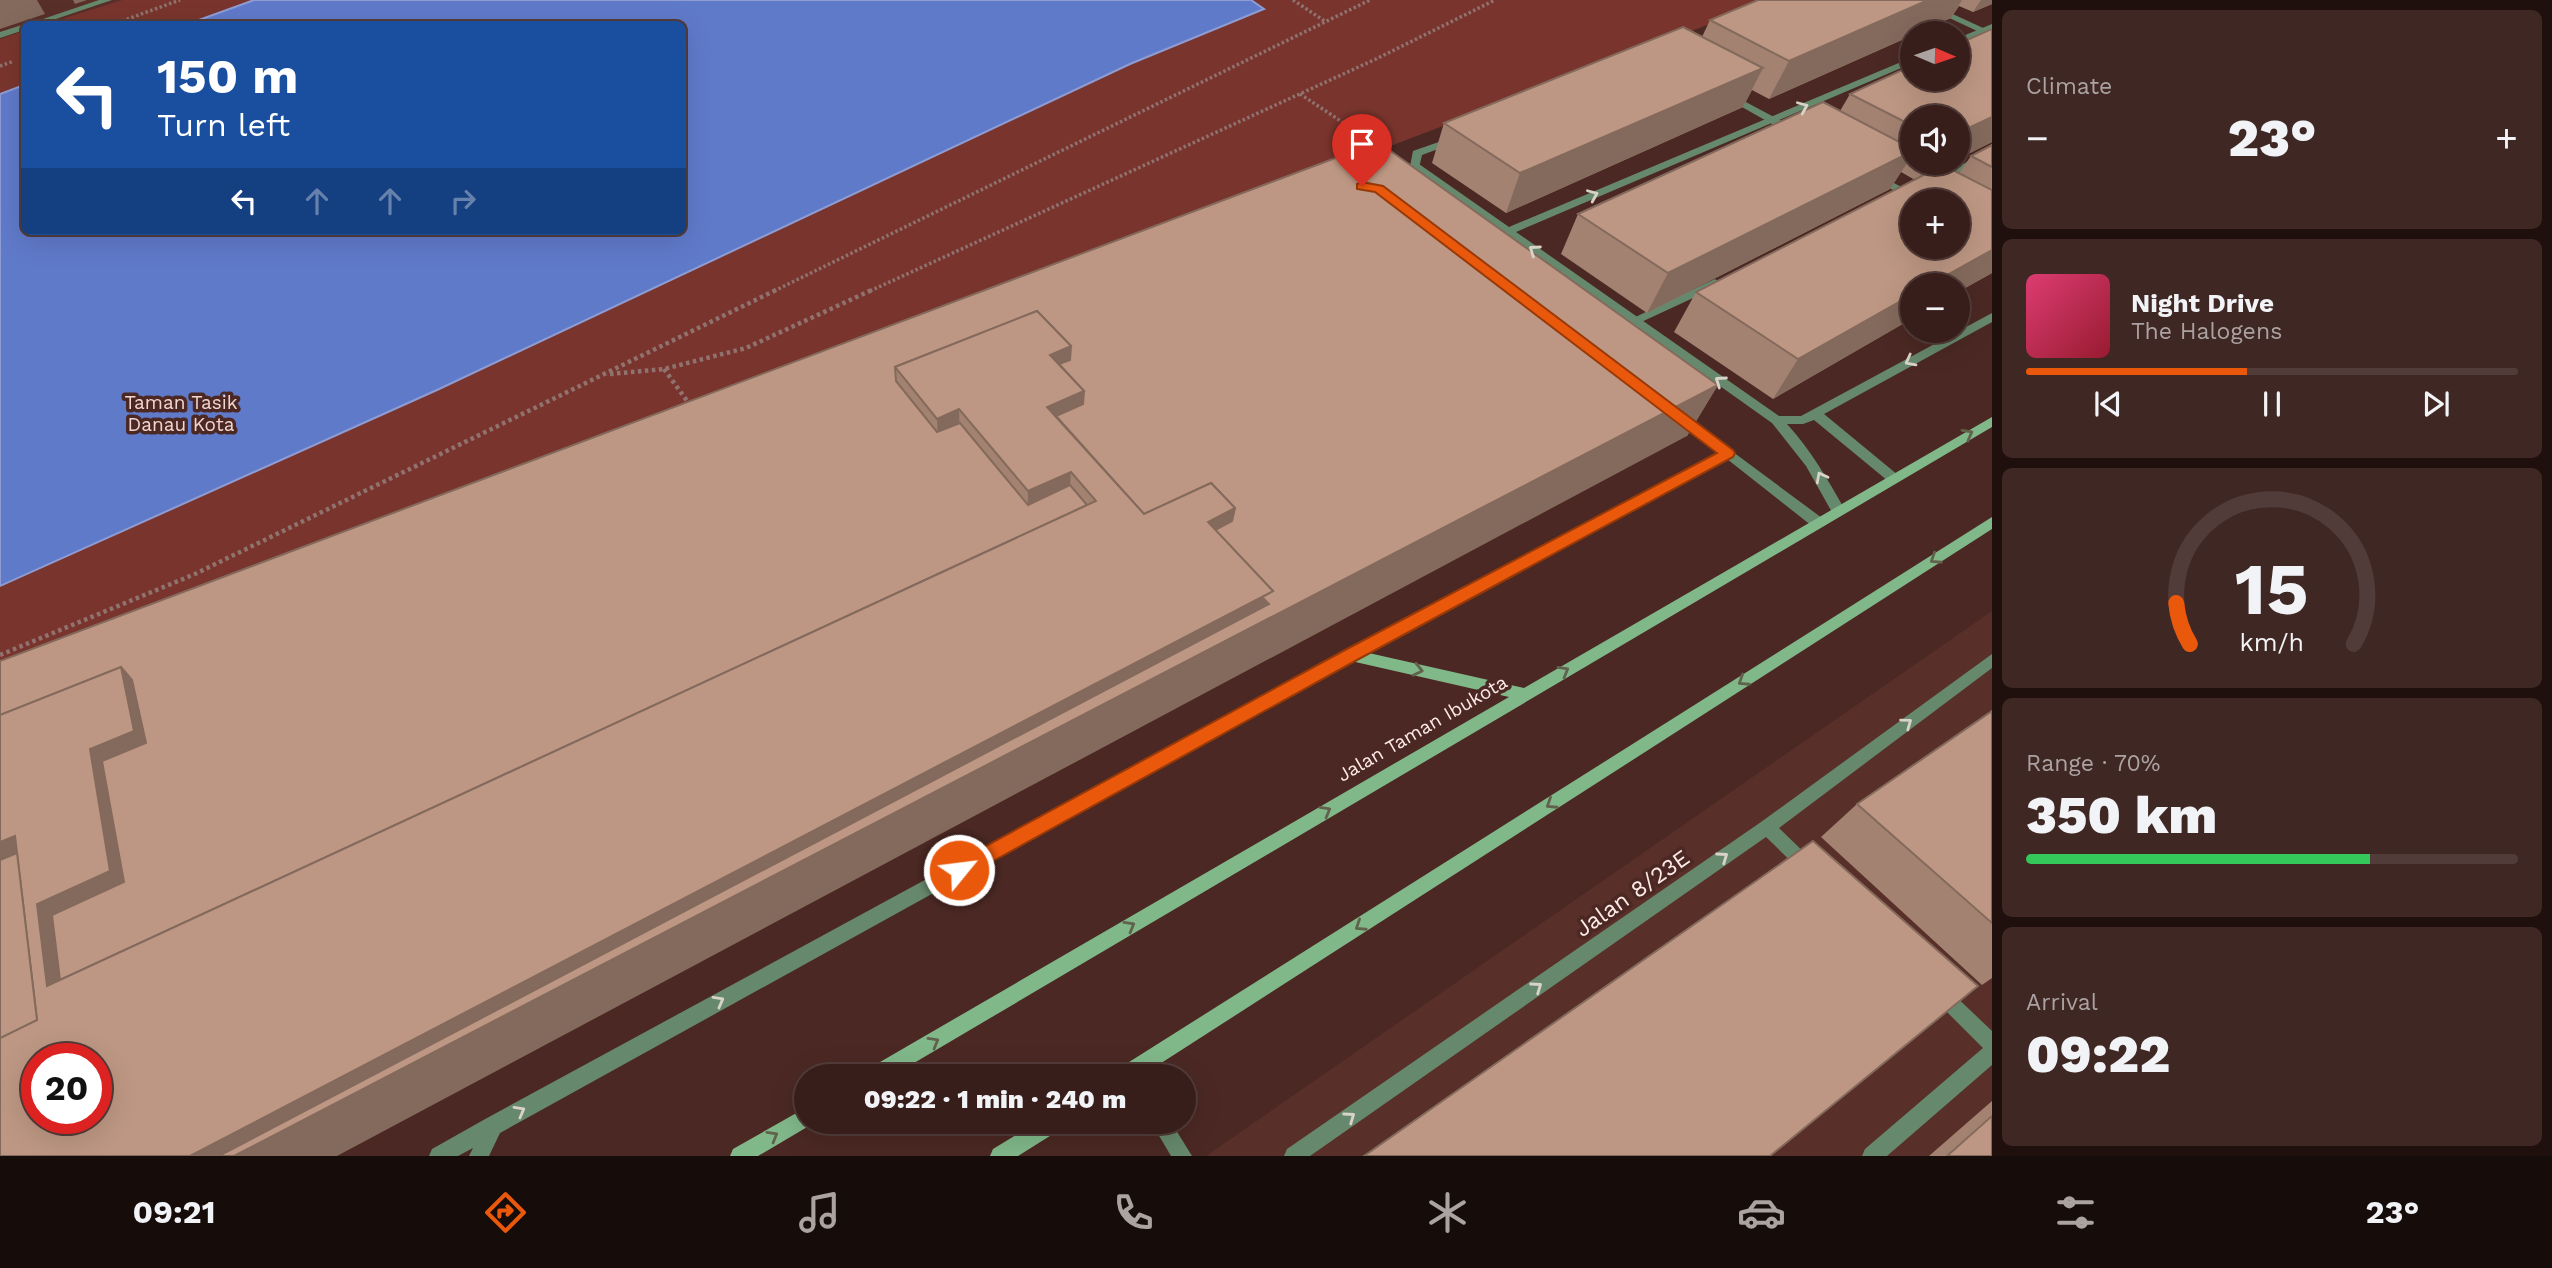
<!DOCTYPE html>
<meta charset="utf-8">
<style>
body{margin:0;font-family:"Work Sans",sans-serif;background:#3f2723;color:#f1f3f6;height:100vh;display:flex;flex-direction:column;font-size:26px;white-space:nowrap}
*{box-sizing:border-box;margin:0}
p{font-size:23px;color:#aba2a2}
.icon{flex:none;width:38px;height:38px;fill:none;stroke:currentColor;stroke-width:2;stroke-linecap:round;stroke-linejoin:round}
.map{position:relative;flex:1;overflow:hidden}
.panel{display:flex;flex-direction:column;gap:10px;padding:10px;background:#1f100e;width:560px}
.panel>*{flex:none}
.hud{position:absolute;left:21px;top:21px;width:665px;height:214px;border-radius:10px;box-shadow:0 7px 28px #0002,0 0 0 2px #523c39;background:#1a4fa0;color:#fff;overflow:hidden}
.needle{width:46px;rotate:92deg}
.fabs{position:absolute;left:1900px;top:21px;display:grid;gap:14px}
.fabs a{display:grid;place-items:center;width:70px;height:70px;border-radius:50%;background:#381e1a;box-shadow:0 7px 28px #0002,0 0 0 2px #523c39;font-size:35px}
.speed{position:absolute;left:21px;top:1043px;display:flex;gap:14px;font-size:35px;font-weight:700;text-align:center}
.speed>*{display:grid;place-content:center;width:91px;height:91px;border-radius:50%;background:#381e1a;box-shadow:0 7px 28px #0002,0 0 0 2px #523c39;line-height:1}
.speed .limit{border:10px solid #d22;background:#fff;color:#111}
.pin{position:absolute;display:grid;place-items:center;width:60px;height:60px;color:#fff;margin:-72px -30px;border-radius:50% 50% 50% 0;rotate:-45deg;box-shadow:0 0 7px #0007}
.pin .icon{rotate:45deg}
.me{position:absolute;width:77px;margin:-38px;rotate:61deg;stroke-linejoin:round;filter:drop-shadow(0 0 5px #0008)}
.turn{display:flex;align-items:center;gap:24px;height:147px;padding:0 21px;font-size:32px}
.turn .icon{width:91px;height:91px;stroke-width:2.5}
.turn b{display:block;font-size:49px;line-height:60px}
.lanes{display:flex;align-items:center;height:66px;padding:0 21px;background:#0003;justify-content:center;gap:35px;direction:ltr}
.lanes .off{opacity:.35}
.big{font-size:52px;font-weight:800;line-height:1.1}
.panel .tile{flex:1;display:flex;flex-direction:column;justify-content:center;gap:10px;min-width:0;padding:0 24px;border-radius:10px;background:#3f2723}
.panel .dial{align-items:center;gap:0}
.dial svg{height:182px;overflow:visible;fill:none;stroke:#523c39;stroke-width:7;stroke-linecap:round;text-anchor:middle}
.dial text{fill:#f1f3f6;stroke:none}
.song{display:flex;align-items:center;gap:21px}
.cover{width:84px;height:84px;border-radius:10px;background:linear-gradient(135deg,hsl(340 70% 55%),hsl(350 70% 35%))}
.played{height:7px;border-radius:4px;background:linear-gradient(90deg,#ea580c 45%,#523c39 45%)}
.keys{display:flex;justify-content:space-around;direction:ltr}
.heat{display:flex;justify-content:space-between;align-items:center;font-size:38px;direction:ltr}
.charge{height:10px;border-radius:5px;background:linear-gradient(90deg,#34c759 70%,#523c39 0)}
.trip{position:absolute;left:794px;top:1064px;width:402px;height:70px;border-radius:35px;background:#381e1a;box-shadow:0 7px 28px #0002,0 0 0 2px #523c39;font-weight:800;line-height:70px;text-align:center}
.dock{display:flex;height:112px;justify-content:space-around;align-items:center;background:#160c0a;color:#aba2a2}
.dock .icon{width:49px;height:49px}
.dock .active{color:#ea580c}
.dock b{font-size:32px;color:#f1f3f6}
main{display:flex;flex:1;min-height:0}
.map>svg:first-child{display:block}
.built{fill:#592f29}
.green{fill:#79352d}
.water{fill:#607aca;stroke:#8f9cd3;stroke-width:2}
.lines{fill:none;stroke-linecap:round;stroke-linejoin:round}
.path-far1{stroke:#90736f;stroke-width:3.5;stroke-dasharray:2.5 2.5;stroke-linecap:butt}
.path{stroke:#90736f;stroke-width:4.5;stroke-dasharray:3.5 3.5;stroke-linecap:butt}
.service{fill:#66886c;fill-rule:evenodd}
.minor{fill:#66886c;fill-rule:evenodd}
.secondary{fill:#81b88a;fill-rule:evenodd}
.wall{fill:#a38271;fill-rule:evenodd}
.shaded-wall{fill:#846a5c}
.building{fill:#bd9783;stroke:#846a5c;stroke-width:2;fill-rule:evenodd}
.oneway{stroke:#d8d2c9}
.oneway2{stroke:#61624c}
.route{fill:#ea580c;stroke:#983908;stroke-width:2}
.labels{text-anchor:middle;stroke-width:7;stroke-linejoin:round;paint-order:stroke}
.park-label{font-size:19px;fill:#f1d5d1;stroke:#4b2823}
.street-label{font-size:19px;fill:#feebe8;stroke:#4b2823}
.near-street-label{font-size:23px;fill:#feebe8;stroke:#4b2823}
</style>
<main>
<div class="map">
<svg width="1992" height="1156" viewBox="0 0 1992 1156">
<rect width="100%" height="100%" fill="#4b2823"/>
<g class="built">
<path d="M0,0H122L45,24H24V31L0,39Z"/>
<path d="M1992,611V1156H1206Z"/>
</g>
<path class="green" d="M122,0H1770V1L0,677V39L24,31V231H682V24H45Z"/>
<path class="water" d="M254,0H1251L1264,9L1130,64L437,390L0,586V94L24,85V231H682V24H188Z"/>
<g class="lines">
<g class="path-far1">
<path d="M1293,0L1326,22"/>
<path d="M122,21L180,0"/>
<path d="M0,66L14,61"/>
<path d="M1300,94L1377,145"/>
<path d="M774,291L1370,0"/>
<path d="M870,291L1376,59L1495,0"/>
</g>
<g class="path">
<path d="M664,369L690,405"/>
<path d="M610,374L664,369L746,348L874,289"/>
<path d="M0,655L195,574L778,289"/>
</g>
<g class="service">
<path d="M99,0H112L41,24H28Z"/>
<path d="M1911,0H1922L1992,32V38Z"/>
<path d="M25,24L24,30L0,38V32Z"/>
<path d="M1729,93L1798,130L1799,132L1790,134L1726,98L1724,96Z"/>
<path d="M1453,137L1458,140L1457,142L1422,155L1419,168H1411L1410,166L1413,151Z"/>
<path d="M1992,150V157L1943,180H1935L1934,178Z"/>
<path d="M1877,174L1924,199L1925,201H1913L1873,179V175Z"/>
<path d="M1715,279L1721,283L1719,286L1637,324L1633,325L1627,321Z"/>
<path d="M1679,412L1822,518L1824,522L1822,526H1812L1727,459L1356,659L500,1133L489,1156H469L473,1148L458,1156H429L432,1149L487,1118L1346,651L1718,453L1675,419L1673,416Z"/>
<path d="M1992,654V668L1779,828L1814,862L1816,867L1814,872L1808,875L1802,872L1766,837L1310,1156H1284L1287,1149L1761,822Z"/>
<path d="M1942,986L1948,989L1992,1031V1065L1887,1156H1862L1865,1149L1983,1048L1936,1001L1933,995L1936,989Z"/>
<path d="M1151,1122H1171L1192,1156H1171Z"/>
</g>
<g class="minor">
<path d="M1992,24V30L1958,44V38Z"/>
<path d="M1913,57V63L1516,232L1779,416H1801L1992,313V322L1824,414L1898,475L1900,478L1898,481H1888L1814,420L1803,424H1787C1811,450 1828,480 1845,510L1838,515L1833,514L1806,466L1772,423L1410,166L1415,163L1419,164L1509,227Z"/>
</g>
<g class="secondary">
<path d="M1992,417V427L892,1076H866L868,1069L1509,697L1351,661L1346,659L1344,655L1346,651L1351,649L1524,688Z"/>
<path d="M1992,517V529L1141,1076H1116L1118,1069Z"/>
<path d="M807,1107V1122L814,1123L758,1156H730L733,1149Z"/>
<path d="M1037,1122H1063L1061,1129L1018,1156H990L993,1149Z"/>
</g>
</g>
<g class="wall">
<path d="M1758,0H1992V4L1973,12L1959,6L1951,18L1916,33H1913V35L1769,99L1752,90L1743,107L1506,213L1432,163L1444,123L1702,37L1710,20Z"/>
<path d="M1992,29V142L1958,159V117H1913V163H1952L1945,166L1959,173L1971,156L1992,145V273L1958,292V285H1913V318L1773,399L1674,332L1696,292L1915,180L1901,172L1890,189L1647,313L1561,254L1578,214L1823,102L1840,111L1850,94L1913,65V79H1958V44ZM1913,201H1958V247H1913Z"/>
<path d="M1378,142L1718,385L1687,436L0,661Z"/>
<path d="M1992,711V978L1982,985L1821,837L1857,804Z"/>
<path d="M1992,1101V1156H1929Z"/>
</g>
<g class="shaded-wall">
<path d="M0,0H37L45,14L0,29Z"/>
<path d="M73,0H87L75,4Z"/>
<path d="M1928,0H1962L1951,18L1916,33H1913V35L1769,99L1789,61Z"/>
<path d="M1981,0H1992V4L1973,12Z"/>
<path d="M1763,68L1743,107L1506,213L1520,173Z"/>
<path d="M1992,117V142L1958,159V133Z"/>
<path d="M1913,151V154L1890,189L1647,313L1668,273Z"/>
<path d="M1929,163H1952L1917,181Z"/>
<path d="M1992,250V273L1958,292V285H1929Z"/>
<path d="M1913,294V318L1773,399L1798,359Z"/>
<path d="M1071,346L1068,389L1050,355Z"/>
<path d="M1718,385L1687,436L337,1156H190L1273,591Z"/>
<path d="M1084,391L1079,455L1047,407Z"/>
<path d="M959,409L961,474L940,483L937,419Z"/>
<path d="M1071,472L1067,527L37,1059L0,894V800L121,667L177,727L1027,546L1028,491Z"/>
<path d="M1235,508L1224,556L1208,522Z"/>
</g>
<g class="building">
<path d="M1758,0H1928L1789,61L1710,20Z"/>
<path d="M1683,27L1763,68L1520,173L1444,123Z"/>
<path d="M1992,29V117L1958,133V117H1913V126L1850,94L1913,65V79H1958V44Z"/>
<path d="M1823,102L1913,149V151L1668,273L1578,214Z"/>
<path d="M1378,142L1718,385L234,1156H219L1269,604L1262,597L1273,591L1215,530L1232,521L1235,508L1211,483L1144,514L1056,416L1083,404L1084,391L1059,364L1070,360L1071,346L1037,311L895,367L896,381L937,432L960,423L1028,505L1070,485L1087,505L60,980L52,915L124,882L102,761L146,743L132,680L121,667L0,715V661Z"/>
<path d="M1992,145V167L1971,156Z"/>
<path d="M1943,165L1992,190V250L1929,285H1913V294L1798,359L1696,292ZM1913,201H1958V247H1913Z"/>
<path d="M1037,311L1071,346L1050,355L1084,391L1047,407L1144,514L1211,483L1235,508L1208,522L1273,591L190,1156H0V1038L37,1020L15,836L0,842V715L121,667L134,731L90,749L110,871L37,904L47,986L1096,501L1071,472L1028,491L959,409L937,419L895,367ZM37,1059H96V1118H37Z"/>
<path d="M1992,711V923L1857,804Z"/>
<path d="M1813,841L1978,986L1770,1156H1364Z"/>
<path d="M17,853L37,1020L0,1038V860Z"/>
<path d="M1992,1116V1156H1947Z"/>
</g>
<defs><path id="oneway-chevron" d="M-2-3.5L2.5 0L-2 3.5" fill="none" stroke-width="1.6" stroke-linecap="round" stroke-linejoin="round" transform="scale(1.75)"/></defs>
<g class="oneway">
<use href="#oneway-chevron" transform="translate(1803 107) rotate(-23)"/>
<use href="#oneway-chevron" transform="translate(1593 195) rotate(-23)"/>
<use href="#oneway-chevron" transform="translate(1534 250) rotate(-145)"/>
<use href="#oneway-chevron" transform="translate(1910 361) rotate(152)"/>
<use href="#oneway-chevron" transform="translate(1720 381) rotate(-145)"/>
<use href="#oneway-chevron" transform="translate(1821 477) rotate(-118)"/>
<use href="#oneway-chevron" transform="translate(1907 723) rotate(-36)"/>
<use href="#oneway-chevron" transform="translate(1723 857) rotate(-35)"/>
<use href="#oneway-chevron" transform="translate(1537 987) rotate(-35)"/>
<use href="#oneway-chevron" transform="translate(719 1001) rotate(-29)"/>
<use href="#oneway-chevron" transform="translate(520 1111) rotate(-29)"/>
<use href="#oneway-chevron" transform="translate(1350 1117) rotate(-35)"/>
</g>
<g class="oneway2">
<use href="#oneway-chevron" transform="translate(1968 434) rotate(-29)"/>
<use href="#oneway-chevron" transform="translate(1935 559) rotate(147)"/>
<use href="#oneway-chevron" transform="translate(1418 670) rotate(13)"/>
<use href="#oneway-chevron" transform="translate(1564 671) rotate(-30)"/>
<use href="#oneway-chevron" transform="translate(1743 681) rotate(147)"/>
<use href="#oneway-chevron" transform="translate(1551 804) rotate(147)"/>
<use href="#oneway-chevron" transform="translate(1326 811) rotate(-30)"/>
<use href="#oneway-chevron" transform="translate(1130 926) rotate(-30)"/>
<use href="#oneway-chevron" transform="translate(1360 926) rotate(147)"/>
<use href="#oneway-chevron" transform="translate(934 1042) rotate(-30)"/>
<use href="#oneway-chevron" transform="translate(773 1136) rotate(-30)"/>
</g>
<path class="route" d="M1362,182L1383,186L1733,450L1735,453L1733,457L1357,660L966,876L959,878L953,876L950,870L953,864L1345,650L1717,453L1375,192L1357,189V184Z"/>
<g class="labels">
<g class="park-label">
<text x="181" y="409">Taman Tasik<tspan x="181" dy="22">Danau Kota</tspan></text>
</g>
<g class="street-label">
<text transform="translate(1422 728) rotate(-30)" y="7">Jalan Taman Ibukota</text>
</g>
<g class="near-street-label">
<text transform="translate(1632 893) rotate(-35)" y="8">Jalan 8/23E</text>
</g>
</g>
</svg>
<div class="fabs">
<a><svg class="needle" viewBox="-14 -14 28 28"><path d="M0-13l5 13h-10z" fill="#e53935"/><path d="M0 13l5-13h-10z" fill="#aba2a2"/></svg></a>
<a><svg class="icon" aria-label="sound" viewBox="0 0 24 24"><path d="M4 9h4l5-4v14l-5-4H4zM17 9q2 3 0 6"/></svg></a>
<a>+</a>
<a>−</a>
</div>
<div class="speed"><div class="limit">20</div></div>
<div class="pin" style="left:1362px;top:186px;background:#d93025"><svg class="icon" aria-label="arrive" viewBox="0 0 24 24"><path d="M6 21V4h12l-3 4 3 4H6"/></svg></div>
<svg class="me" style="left:959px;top:870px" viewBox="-20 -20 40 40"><circle r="17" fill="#ea580c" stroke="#fff" stroke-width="3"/><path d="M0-11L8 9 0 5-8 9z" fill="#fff"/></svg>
<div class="trip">09:22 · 1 min · 240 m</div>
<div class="hud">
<div class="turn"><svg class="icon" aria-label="left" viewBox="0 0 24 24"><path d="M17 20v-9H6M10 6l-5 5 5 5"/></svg><div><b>150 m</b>Turn left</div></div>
<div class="lanes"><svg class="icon" aria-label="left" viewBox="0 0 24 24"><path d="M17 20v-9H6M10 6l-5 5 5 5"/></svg><svg class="icon off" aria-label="ahead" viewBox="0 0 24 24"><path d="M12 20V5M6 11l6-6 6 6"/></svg><svg class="icon off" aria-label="ahead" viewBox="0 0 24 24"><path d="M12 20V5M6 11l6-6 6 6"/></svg><svg class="icon off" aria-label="right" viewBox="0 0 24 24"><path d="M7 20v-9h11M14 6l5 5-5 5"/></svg></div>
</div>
</div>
<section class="panel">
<div class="tile"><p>Climate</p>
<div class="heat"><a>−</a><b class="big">23°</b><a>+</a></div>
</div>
<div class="tile">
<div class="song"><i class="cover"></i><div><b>Night Drive</b><p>The Halogens</p></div></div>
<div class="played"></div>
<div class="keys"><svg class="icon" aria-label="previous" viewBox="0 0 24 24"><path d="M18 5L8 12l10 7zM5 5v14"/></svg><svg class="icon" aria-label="pause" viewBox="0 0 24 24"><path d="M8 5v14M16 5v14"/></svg><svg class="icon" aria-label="next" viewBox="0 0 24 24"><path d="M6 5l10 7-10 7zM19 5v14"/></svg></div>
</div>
<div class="tile dial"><svg viewBox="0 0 100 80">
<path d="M14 69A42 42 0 1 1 86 69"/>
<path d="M14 69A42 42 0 0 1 8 51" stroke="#ea580c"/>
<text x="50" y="56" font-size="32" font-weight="700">15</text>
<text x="50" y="72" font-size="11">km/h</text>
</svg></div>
<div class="tile"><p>Range · 70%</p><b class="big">350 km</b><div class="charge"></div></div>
<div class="tile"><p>Arrival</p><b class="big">09:22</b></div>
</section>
</main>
<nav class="dock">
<b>09:21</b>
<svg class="icon active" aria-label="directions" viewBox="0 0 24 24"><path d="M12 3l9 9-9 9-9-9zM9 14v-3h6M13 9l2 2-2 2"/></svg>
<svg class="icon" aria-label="music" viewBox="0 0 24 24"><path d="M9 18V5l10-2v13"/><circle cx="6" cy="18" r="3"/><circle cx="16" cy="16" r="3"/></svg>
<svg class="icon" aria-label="phone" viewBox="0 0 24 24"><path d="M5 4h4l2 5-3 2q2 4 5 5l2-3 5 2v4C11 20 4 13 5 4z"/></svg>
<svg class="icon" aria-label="climate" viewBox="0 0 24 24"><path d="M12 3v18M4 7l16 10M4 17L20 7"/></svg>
<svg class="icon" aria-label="car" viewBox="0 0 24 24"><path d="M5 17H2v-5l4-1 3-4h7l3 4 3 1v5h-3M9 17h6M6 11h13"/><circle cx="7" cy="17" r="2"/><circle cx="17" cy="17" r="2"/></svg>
<svg class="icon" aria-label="filters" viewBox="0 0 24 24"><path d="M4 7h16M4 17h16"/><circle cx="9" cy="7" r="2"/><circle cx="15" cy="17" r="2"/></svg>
<b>23°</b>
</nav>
